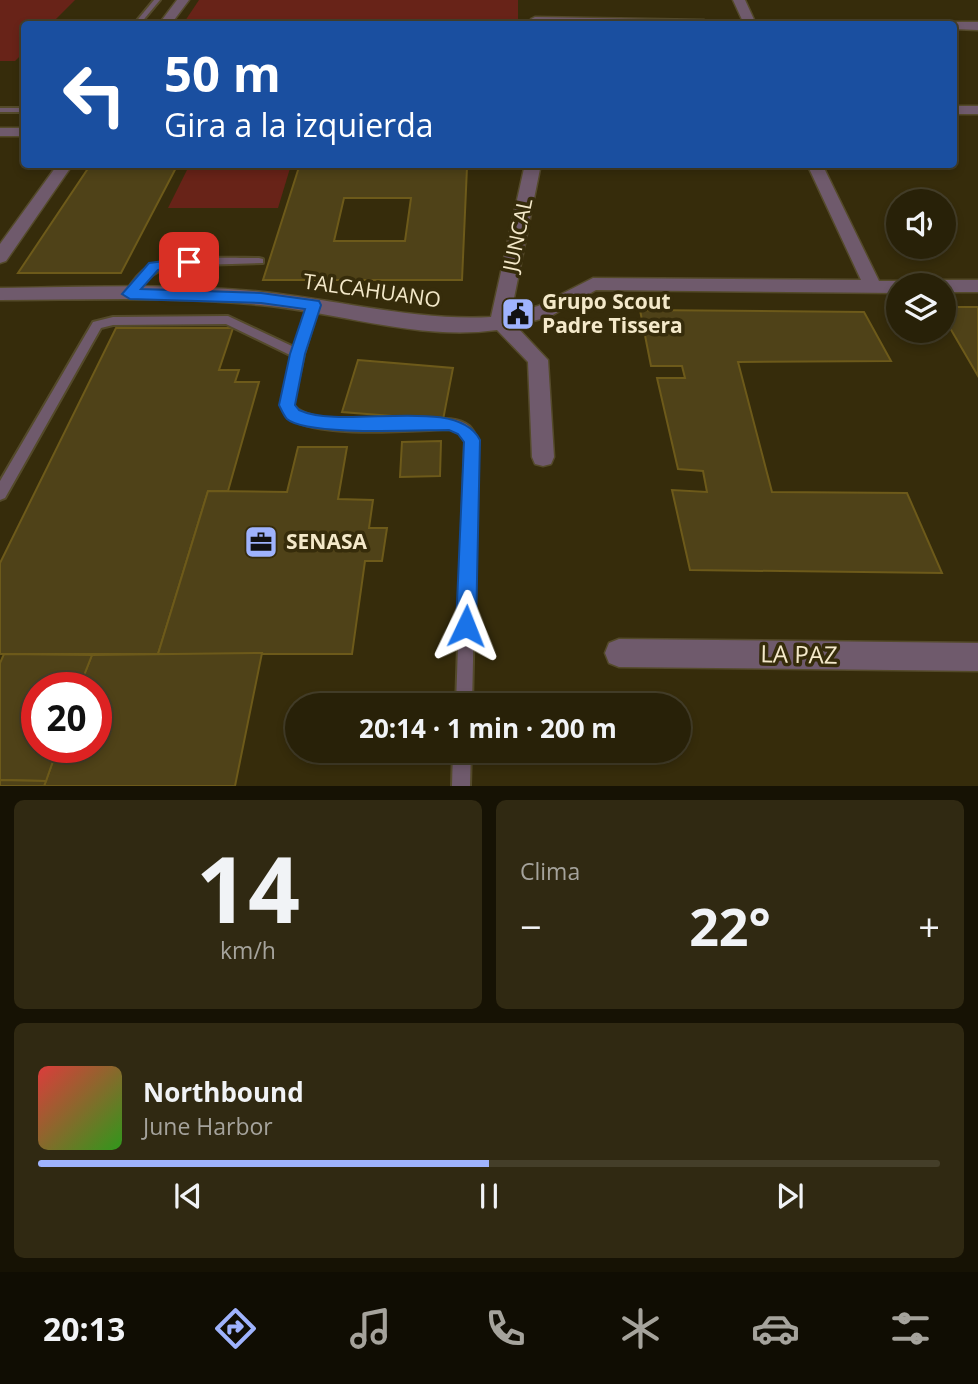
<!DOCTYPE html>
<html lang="es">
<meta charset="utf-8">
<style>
body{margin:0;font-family:"Open Sans",sans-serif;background:#302912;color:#f1f3f6;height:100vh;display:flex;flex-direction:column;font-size:26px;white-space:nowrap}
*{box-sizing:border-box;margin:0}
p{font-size:23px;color:#a5a39c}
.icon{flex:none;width:38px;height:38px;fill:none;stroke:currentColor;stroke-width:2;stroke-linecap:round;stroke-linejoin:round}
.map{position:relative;height:786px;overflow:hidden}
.drawer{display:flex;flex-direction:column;gap:14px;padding:14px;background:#161204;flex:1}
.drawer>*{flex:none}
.hud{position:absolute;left:21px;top:21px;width:936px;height:147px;border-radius:7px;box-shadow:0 4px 10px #0003,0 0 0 2px #443e29;background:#1a4fa0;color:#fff;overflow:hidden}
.buttons{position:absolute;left:886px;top:189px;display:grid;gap:14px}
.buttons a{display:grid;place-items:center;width:70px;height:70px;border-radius:50%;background:#282108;box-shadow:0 4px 10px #0003,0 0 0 2px #443e29;font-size:35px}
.speed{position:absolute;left:21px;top:672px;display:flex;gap:14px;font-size:35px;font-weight:700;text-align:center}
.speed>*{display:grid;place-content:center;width:91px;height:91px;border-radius:50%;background:#282108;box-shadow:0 4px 10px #0003,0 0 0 2px #443e29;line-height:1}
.speed .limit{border:10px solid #d22;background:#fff;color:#111}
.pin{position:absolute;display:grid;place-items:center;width:60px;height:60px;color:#fff;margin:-30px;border-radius:14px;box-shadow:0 4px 10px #0006}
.me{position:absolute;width:77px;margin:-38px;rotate:2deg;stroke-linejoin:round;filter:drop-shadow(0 0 5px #0008)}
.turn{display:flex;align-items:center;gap:24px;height:147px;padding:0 28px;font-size:32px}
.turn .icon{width:91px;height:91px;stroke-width:2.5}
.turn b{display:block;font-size:49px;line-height:60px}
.big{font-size:52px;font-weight:700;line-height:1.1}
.drawer .widget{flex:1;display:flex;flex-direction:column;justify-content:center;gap:10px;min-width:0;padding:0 24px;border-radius:10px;background:#302912}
.drawer .dial{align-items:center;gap:0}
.dial b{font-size:91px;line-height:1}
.song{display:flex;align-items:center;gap:21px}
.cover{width:84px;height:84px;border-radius:10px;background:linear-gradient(135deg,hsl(0 70% 55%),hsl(110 70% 35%))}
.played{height:7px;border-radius:4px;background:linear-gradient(90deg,#9fb3fd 50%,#443e29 50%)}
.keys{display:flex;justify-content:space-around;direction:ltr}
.heat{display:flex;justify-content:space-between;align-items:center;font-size:38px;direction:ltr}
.drawer .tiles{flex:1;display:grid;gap:14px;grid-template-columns:1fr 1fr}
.widget:last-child{grid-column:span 2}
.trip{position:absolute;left:285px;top:693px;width:406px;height:70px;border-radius:35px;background:#282108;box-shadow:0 4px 10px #0003,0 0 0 2px #443e29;font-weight:700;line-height:70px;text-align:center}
.tab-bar{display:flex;height:112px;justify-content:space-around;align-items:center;background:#100d03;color:#a5a39c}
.tab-bar .icon{width:49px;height:49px}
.tab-bar .on{color:#9fb3fd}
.tab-bar b{font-size:32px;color:#f1f3f6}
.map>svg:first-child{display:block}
.green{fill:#682318}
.building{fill:#4f4218;stroke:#6d5a1a;stroke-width:2;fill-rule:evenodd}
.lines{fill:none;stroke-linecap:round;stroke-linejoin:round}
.lane-casing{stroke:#544a2a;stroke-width:4}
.street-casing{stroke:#544a2a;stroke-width:3}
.lane{fill:#6f5a6c;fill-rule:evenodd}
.street{fill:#6f5a6c;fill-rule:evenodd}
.route{fill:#1a73e8;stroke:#114b97;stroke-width:2}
.labels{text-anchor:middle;stroke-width:7;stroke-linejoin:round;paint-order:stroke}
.street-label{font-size:21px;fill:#f4e9ca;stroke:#362c0b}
.poi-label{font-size:21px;font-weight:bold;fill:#f4e9ca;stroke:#362c0b;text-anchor:start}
.near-street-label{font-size:24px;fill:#f4e9ca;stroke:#362c0b}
</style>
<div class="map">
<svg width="978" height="786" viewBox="0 0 978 786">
<rect width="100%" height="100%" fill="#362c0b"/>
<g class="green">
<path d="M0,0H75L51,24H24V52L15,61H0Z"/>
<path d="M199,0H518V24H183Z"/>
<path d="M190,164H291V165L278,208H168Z"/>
</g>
<g class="building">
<path d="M91,164H178L121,273H18Z"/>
<path d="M299,167H467L462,280H263ZM344,198H411L405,241H334Z"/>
<path d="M943,307H978V376L943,316Z"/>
<path d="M640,310L864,312L891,361L738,362L772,492L907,493L942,573L690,570L672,490L707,492L703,471L678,469L657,378H685L682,366H651Z"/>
<path d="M116,328H233L219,370H239L235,382H259L228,491H208L158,654H0V563Z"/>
<path d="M358,360L453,368L443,420L342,412Z"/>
<path d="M441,441L440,476L400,477L402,442Z"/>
<path d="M298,447H347L338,499L373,500L369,528H387L382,561H365L352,654H158L208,491L287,492Z"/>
<path d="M262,653L235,786H44L58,747H96V688H79L92,655Z"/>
<path d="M4,654L92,655L79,688H37V747H58L46,781L0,780V663Z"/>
<path d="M0,780L46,781L44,786H0Z"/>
</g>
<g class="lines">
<defs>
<g id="lane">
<path d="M154,0H160L140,24H134Z"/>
<rect x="0" y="108" width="24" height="4"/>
<path d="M259,258L263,259V263L167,266L149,277L134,297L130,298L125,294C131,283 139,272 150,266C170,255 234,258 259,258Z"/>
<path d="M314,301L319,305L304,354L293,405C311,427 393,420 421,419C436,419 457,416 469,426C473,430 476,436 478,440L472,705H456L465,441L459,433L450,429C415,430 317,439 290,418C286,415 283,410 281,405L292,356L226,324L113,325L101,328L5,498L0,500V481L93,322L113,317L228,316L294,347L309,305Z"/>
<path d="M453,751H471L470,786H452Z"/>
</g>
<g id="street">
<path d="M177,0H189L171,24H159Z"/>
<path d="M733,0H745L756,24H744Z"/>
<path d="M535,17L704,20L710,24L531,23V19Z"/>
<path d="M954,22H978V30L954,29V24H949Z"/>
<rect x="954" y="106" width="24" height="8"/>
<rect x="0" y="128" width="24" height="8"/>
<path d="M58,164H73L6,261L0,263V244Z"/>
<path d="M525,164H541L511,313L538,306L593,278L861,280L807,164H822L879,281H898L906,285H898V293L596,290L551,316L516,326L548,360L554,457L551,464L543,466L535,464L532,457L528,362L497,330C418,341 338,312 260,305C174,296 86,300 0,300V288C87,287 176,283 263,292C340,300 414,321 491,317Z"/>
<path d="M943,280H978V292H943V285H934Z"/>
<path d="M619,639L978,643V671L619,667L609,663L605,653L609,643Z"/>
</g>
</defs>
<use href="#lane" class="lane-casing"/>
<use href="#street" class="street-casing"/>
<use href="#lane" class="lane"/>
<use href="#street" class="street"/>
</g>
<path class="route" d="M189,258L196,262L194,265L158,270L141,289L261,293L319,301L321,305L305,354L295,405L299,410C344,431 457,394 480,440L476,626L473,633L466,636L459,633L456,626L464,442L458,434L449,430C419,430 306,436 287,419C284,416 281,409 279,405L290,354L305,309L261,303L130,299L122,294L149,263Z"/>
<defs>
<symbol id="civic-square" viewBox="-11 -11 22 22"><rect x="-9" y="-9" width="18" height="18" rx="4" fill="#9fb3fd" stroke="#362c0b"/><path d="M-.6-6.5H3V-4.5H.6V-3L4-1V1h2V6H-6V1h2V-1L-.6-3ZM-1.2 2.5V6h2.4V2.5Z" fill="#111"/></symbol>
<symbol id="office-square" viewBox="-11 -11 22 22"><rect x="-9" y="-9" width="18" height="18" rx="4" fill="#9fb3fd" stroke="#362c0b"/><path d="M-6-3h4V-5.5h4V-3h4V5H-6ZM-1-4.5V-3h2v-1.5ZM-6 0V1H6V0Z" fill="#111"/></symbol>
</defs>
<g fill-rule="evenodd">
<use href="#civic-square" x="499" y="295" width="38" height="38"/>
<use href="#office-square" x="242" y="523" width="38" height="38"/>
</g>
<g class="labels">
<g class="street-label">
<text transform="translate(518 235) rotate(-78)" y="7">JUNCAL</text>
<text transform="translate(372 291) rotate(8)" y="7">TALCAHUANO</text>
</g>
<g class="poi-label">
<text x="542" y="309">Grupo Scout<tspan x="542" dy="24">Padre Tissera</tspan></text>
<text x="286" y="549">SENASA</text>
</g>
<g class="near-street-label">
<text transform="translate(799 655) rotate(1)" y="8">LA PAZ</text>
</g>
</g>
</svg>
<div class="buttons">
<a><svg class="icon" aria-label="sound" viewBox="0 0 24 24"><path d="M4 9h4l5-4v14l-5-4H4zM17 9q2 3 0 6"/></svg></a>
<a><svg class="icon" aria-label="layers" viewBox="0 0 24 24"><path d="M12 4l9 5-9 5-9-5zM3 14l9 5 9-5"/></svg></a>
</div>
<div class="speed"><div class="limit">20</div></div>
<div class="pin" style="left:189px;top:262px;background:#d93025"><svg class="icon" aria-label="arrive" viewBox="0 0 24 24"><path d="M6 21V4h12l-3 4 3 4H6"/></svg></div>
<svg class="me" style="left:466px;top:626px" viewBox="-20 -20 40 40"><path d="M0-17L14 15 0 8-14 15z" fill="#1a73e8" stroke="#fff" stroke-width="4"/></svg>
<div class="trip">20:14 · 1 min · 200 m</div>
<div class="hud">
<div class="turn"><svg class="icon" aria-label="left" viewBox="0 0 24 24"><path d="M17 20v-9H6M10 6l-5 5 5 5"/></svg><div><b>50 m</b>Gira a la izquierda</div></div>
</div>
</div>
<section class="drawer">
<div class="tiles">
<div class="widget dial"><b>14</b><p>km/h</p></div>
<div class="widget"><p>Clima</p>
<div class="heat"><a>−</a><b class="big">22°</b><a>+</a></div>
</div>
<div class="widget">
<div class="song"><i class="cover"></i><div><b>Northbound</b><p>June Harbor</p></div></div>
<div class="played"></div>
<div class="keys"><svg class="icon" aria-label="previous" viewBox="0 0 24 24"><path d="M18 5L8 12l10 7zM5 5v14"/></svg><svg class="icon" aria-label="pause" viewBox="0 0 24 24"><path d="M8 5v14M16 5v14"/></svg><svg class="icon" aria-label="next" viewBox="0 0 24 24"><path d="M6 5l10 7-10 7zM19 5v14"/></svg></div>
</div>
</div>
</section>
<nav class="tab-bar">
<b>20:13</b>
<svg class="icon on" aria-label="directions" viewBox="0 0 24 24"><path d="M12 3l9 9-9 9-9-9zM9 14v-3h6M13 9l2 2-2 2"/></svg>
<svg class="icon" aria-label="music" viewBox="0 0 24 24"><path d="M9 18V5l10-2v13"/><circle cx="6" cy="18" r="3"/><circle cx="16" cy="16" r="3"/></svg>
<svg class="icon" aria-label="phone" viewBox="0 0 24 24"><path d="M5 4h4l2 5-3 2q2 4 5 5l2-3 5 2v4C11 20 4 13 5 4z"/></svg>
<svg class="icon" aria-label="climate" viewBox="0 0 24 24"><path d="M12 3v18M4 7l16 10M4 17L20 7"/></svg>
<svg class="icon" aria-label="car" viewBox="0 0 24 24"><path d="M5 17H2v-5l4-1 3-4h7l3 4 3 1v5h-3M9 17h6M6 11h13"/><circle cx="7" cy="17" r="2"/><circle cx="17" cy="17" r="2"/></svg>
<svg class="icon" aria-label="filters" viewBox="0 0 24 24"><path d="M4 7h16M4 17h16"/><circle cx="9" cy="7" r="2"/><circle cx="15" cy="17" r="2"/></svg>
</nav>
